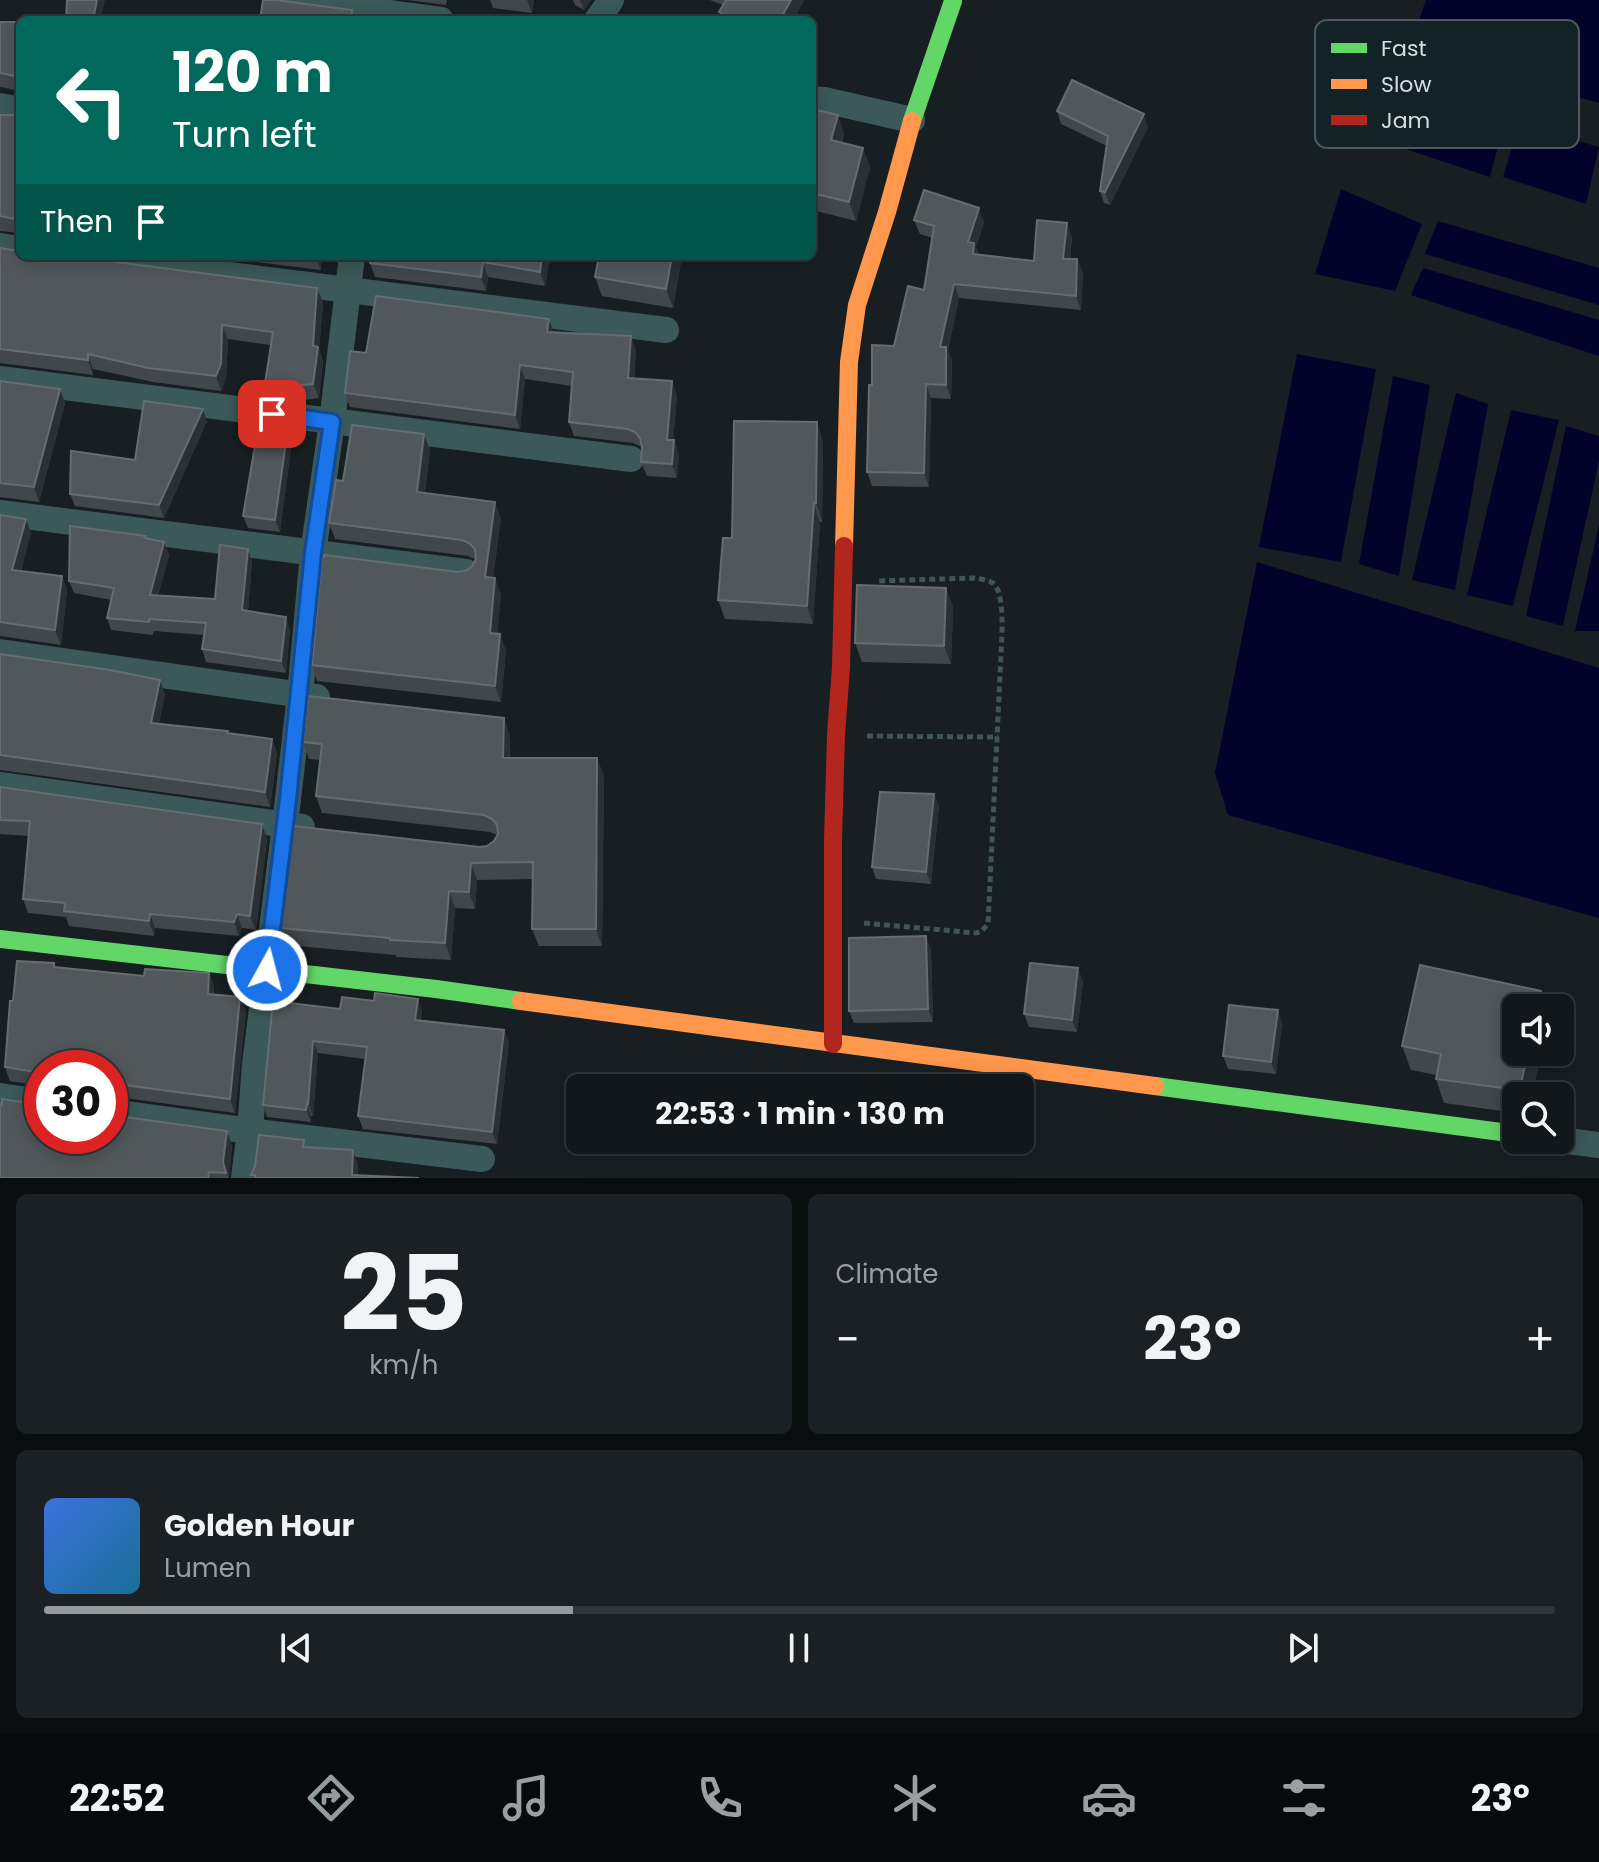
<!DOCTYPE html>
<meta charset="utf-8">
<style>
body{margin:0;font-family:Poppins,sans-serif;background:#1a2023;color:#f1f3f6;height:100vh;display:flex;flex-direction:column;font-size:30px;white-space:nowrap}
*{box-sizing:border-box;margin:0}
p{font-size:26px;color:#9c9fa2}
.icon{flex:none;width:44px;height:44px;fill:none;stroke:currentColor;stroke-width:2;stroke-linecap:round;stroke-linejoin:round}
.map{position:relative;height:1178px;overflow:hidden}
.details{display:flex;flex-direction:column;gap:16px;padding:16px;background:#090d0e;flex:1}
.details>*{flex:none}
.guide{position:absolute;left:16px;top:16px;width:800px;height:244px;border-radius:12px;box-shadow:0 4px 20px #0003,0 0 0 2px #303639;background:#00695c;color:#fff;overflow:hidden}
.fabs{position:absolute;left:1502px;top:994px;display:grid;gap:16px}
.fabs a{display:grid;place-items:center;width:72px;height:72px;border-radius:12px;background:#11171a;box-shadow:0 4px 20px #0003,0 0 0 2px #303639;font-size:40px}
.speed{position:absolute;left:24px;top:1050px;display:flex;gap:16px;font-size:40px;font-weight:700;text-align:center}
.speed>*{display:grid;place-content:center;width:104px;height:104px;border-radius:50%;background:#11171a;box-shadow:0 4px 20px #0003,0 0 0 2px #303639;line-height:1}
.speed .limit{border:12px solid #d22;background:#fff;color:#111}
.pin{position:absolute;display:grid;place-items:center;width:68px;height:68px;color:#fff;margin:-34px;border-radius:16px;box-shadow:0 4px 12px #0006}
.me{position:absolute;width:88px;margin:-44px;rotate:7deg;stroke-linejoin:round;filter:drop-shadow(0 0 6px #0008)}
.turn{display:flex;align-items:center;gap:28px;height:168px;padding:0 24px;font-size:36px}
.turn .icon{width:104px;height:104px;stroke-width:2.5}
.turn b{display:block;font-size:56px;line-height:68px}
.then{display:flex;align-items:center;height:76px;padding:0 24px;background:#0003;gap:16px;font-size:30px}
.big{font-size:60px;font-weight:700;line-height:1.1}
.details .card{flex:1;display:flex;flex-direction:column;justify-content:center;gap:12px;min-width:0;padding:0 28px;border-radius:12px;background:#1a2023}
.details .dial{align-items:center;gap:0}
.dial b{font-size:104px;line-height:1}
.song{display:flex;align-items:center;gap:24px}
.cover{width:96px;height:96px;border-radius:12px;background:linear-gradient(135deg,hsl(220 70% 55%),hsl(200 70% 35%))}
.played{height:8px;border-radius:4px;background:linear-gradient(90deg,#929c9f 35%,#303639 35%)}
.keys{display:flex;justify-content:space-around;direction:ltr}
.heat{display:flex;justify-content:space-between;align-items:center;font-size:44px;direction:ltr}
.details .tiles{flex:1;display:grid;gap:16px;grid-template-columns:1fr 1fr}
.card:last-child{grid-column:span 2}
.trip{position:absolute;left:566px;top:1074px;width:468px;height:80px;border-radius:12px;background:#11171a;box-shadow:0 4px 20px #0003,0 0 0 2px #303639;font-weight:700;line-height:80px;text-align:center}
.tab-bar{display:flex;height:128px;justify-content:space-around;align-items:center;background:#07090a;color:#9c9fa2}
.tab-bar .icon{width:56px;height:56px}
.tab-bar .current{color:#929c9f}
.tab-bar b{font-size:36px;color:#f1f3f6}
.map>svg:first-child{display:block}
.water{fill:#02032a}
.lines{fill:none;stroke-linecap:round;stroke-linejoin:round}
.path{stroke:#405555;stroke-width:5;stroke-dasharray:6 4;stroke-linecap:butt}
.street{stroke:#3b5959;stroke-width:26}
.fast{stroke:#63d668;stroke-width:18}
.slow{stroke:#ff974d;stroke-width:18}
.jam{stroke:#b3261e;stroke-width:18}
.wall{fill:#41474a}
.shaded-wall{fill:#2a3033}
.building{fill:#51585b;stroke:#666d70;stroke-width:2}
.route-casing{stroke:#114b97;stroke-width:20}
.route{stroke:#1a73e8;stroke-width:14}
.key{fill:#122227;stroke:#4c5b5f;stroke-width:2}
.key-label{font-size:22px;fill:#d5dfe2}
</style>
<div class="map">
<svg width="1599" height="1178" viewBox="0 0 1599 1178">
<rect width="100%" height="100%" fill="#171f22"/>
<g class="water">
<path d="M1426,0H1599V103L1408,51Z"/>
<path d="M1384,81L1505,119L1490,177L1363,135Z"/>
<path d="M1519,124L1599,147L1586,204L1503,177Z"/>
<path d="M1341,189L1422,224L1395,291L1315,274Z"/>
<path d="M1438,221L1599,268V305L1425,254Z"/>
<path d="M1423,268L1599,320V356L1411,295Z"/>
<path d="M1297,354L1376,369L1341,562L1259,547Z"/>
<path d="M1393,376L1430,385L1399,576L1359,564Z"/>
<path d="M1456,393L1488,404L1455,590L1412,580Z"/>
<path d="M1511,410L1559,420L1513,606L1467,595Z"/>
<path d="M1566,426L1599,436V461L1563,626L1526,616Z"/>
<path d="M1599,525V631H1575Z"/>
<path d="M1257,562L1599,668V918L1228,815L1215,773Z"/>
</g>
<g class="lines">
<g class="path">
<path d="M867,736L998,737"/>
<path d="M864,923L976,933L981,932L988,924L1002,634C1002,621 1003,591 993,583C988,580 980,579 974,578L876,581"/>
</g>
<g class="street">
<path d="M286,0L382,12"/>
<path d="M381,20L382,12L441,20"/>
<path d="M597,20L611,0"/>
<path d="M812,99L824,100L912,120"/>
<path d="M0,106L20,110"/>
<path d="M0,246L20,249"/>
<path d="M79,256L666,330"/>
<path d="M0,379L631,459"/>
<path d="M0,513L466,572"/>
<path d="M0,652L317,697"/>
<path d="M0,785L302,827"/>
<path d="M0,1096L42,1102"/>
<path d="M110,1112L250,1131L482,1159"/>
<path d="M1560,1140L1599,1145"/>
<path d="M244,1178L250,1131L255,1064L285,825L300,695L313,553L332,422L352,256"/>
</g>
<g class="fast">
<path d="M912,121L953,1"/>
<path d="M0,939L436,989L521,1001"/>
<path d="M1155,1086L1516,1134"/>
</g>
<g class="slow">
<path d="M844,546L849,362L857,305L887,212L912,121"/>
<path d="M521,1001L1155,1086"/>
</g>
<path class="jam" d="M833,1044V840L836,735L841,667L844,546"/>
</g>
<g class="wall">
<path d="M407,0H447L446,5Z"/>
<path d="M490,0H534L532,13L493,8Z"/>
<path d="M573,0H591L584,10L575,5Z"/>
<path d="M710,0H804L793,20H722L719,12L723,5Z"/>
<path d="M0,22H20V91L0,87Z"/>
<path d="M812,109L844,133L842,143L870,167L856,221L812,210Z"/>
<path d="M1057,111L1148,127L1110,205L1104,203L1100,191L1107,146L1061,124Z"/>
<path d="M0,115H20V233L0,231Z"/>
<path d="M914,220L984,222L976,247L979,255L1034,261L1072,237L1070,259H1077L1083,273L1081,310L959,298L948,350L952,361L951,399L931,398L929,487L872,486L867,472L872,385L924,290L932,238L920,234Z"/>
<path d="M0,248L317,288L323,303L319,349L323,362L319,398L298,401L270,397L265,383L271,345L228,339L226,379L221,391L153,382L93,369V375L0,363Z"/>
<path d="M207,256H320L321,270Z"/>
<path d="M550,256L545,286L488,277L486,291L375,277L370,263Z"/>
<path d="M599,256H682L673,308L602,296L595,277Z"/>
<path d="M554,332L636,350L634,379L677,395L673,440L679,454L677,478L647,476L641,462L642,449L640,446L633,443L574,436L569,422L572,386L525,379L520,429L350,407L345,393L366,353Z"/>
<path d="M0,381L60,389L65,403L39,502L0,497Z"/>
<path d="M207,421L164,518L75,506L70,494Z"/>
<path d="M293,432L280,532L248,528L243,516Z"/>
<path d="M424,434L430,450L425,493L501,518L493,578L501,594L497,634L506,650L501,702L317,681L312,665L458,572L467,570L472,566L476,560L468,556L335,539L329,523L343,481Z"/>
<path d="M823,441L822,522H820L813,624L725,619L718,600Z"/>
<path d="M0,515L26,519L31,533L21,571L62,576L67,591L61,645L0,636Z"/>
<path d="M146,536L147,538L164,542L169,555L158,595L215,599L252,561L248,611L290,629L286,673L206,662L202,649L204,635L154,631L153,635L111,630L107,618L111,600L74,593L69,581Z"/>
<path d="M946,588L953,607L951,664L862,662L855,643Z"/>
<path d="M0,654L165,694L159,723L272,739L277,753L270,807L0,770Z"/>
<path d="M510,735V758L604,775L602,946H539L532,929L533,879L477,880L475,909L455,908L451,960L396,957V955L286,945L280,928L480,847L487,846L494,841L497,835L490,832L322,813L316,796L320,760L309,759L303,742Z"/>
<path d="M0,787L262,824L267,839L256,930L242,928L239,936L155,928L154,936L69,926L66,917L28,913L23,899L29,836L0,834Z"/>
<path d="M934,794L939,806L931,884L876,879L872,867Z"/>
<path d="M931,949L933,1022L854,1023L849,1011Z"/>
<path d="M1420,965L1532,1096H1516V1113L1444,1103L1436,1079V1075L1411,1070L1402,1046Z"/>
<path d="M55,967L144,976L209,973L214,987V994L240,997L246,1011L235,1113L110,1096V1068H42V1086L10,1081L5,1067L13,1001Z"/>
<path d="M1083,981L1077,1032L1029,1027L1024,1014Z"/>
<path d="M273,1001L340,1009L422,1011L421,1020L504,1030L509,1043L497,1144L363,1129L358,1116L365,1059L318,1053L313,1116H311V1122L267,1117L263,1105Z"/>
<path d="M1282,1023L1276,1074L1228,1069L1223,1056Z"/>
<path d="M232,1145L229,1178H0Z"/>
</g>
<g class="shaded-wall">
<path d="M97,0H105L101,20H93Z"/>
<path d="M527,0H534L532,13Z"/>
<path d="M580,0H591L584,10Z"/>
<path d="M791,0H804L793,20H780Z"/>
<path d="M1144,114L1148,127L1110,205L1105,192Z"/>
<path d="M838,115L844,133L837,158L831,140Z"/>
<path d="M863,148L870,167L856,221L849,202Z"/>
<path d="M979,208L984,222L976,247L980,257L978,268L968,242Z"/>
<path d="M1067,223L1072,237L1068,273L1063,259Z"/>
<path d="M315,256H320L321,270Z"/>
<path d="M542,256H550L545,286L540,272Z"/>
<path d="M672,256H682L673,308L666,289Z"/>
<path d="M1077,259L1083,273L1081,310L1076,296Z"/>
<path d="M483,262L488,277L486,291L481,277Z"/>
<path d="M954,284L959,298L948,350L952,361L951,399L946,385L940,347Z"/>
<path d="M317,288L323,303L319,349L323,362L319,398L313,384V346Z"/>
<path d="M549,319L554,333L547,332Z"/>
<path d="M222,325L228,339L226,379L221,391L216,376Z"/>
<path d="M631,336L636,350L634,392L628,378Z"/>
<path d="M88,354L93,369V375L88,360Z"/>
<path d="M520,365L525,379L520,429L515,415Z"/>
<path d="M672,381L677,395L672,454L667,440Z"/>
<path d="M926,384L931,398L929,487L924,473Z"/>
<path d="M60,389L65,403L39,502L34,487Z"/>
<path d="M203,409L207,421L164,518L159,505Z"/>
<path d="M289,420L293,432L280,532L275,520Z"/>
<path d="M817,422L823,441L822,522L816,503Z"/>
<path d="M424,434L430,450L423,508L417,492Z"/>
<path d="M674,440L679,454L677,478L672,464Z"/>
<path d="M495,502L501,518L491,593L485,577Z"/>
<path d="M814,503L820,522L813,624L807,606Z"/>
<path d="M26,519L31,533L17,585L12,570Z"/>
<path d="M164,542L169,555L155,607L150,595Z"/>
<path d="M248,549L252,561L247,623L242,610Z"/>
<path d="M62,576L67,591L61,645L55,630Z"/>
<path d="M495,578L501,594L496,649L490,633Z"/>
<path d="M946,588L953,607L951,664L944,646Z"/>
<path d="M286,617L290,629L286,673L281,661Z"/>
<path d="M500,634L506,650L501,702L495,686Z"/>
<path d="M160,680L165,694L156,737L151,723Z"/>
<path d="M504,718L510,735L509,774L503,758Z"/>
<path d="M272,739L277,753L270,807L265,792Z"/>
<path d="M597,758L604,775L602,946L596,929Z"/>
<path d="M934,794L939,806L931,884L926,872Z"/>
<path d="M262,824L267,839L256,930L250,916Z"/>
<path d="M471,863L477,880L475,909L469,892Z"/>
<path d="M449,891L455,908L451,960L445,943Z"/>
<path d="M150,914L155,928L154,936L149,921Z"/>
<path d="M237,914L242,928L239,936L234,922Z"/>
<path d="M926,936L931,949L933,1022L928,1009Z"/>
<path d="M1078,968L1083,981L1077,1032L1072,1020Z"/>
<path d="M209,973L214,987L213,1008L208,994Z"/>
<path d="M1541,991L1547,1008H1537Z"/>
<path d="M240,997L246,1011L235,1113L230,1099Z"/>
<path d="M418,999L422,1011L420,1032L415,1020Z"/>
<path d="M1278,1010L1282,1023L1276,1074L1271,1062Z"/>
<path d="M504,1030L509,1043L497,1144L492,1132Z"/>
<path d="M313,1041L318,1053L313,1116L308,1104Z"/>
<path d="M1528,1052H1542L1532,1096H1520L1519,1093Z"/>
<path d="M307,1104L311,1116V1122L306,1110Z"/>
<path d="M227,1131L232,1145L229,1178L223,1162Z"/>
<path d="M353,1150L358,1164V1178L352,1175Z"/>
</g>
<g class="building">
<path d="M67,0H97L93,20H66Z"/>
<path d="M263,0H276L352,10L350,20H260Z"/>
<path d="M726,0H791L780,20H733L719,12Z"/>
<path d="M398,16L424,20H397Z"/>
<path d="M0,22H20V77L0,73Z"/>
<path d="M1072,80L1144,114L1105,192L1100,191L1108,136L1057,111Z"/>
<path d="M812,109L838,115L831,140L863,148L849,202L812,193Z"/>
<path d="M0,115H20V220L0,216Z"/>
<path d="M924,190L979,208L968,242L974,243L973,254L1034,261L1037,220L1067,223L1063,259H1077L1076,296L954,284L940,347H946V385L926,384L924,473L867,472L869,385H872V345L894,346L908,286L924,290L934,226L914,220Z"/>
<path d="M0,248L12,250L20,249V256H69L317,288L313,346L318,347L313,384L293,386L265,383L273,332L222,325L221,364L216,376L148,368L88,354V360L0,349Z"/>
<path d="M370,256H542L540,272L483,262L481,277L370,263Z"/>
<path d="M599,256H672L666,289L595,277Z"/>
<path d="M376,296L549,319L547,332L631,336L628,378L672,381L667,440H674L672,464L641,462L642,447L640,438L635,432L628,429L569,422L573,372L520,365L515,415L345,393L350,351L366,353Z"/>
<path d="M0,381L60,389L34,487L0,483Z"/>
<path d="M144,401L203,409L159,505L70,494L71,451L135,460Z"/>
<path d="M260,416L289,420L275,520L243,516Z"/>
<path d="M734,421L817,422L816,503H814L807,606L718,600L723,538H732Z"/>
<path d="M352,425L424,434L417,492L495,502L485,577L495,578L490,633L500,634L495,686L312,665L322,557H324V555L458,572L467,570L472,566L476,559L475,549L469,543L462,540L329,523L336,480L343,481Z"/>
<path d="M0,515L26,519L12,570L62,576L55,630L0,622Z"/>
<path d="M70,526L146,536L145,538L164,542L150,595L215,599L220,545L248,549L242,610L286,617L281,661L202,649L206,623L149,619V622L107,618L114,588L69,581Z"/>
<path d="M857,585L946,588L944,646L855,643Z"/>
<path d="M0,654L110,670L160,680L151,723L228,731L227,733L272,739L265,792L0,755Z"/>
<path d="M308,696L504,718L503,758H597L596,929H532L533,862L471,863L469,892L449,891L445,943L390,940V938L280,928L293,826L480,847L487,846L494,841L498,834L497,825L492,819L484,815L316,796L322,744L303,742Z"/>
<path d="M0,787L262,824L250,916L237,914L234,922L150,914L149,921L64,911L65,903L23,899L30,821L0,820Z"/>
<path d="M880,792L934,794L926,872L872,867Z"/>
<path d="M926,936L928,1009L849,1011V938Z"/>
<path d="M17,961L54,963V967L144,976L145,969L209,973L208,994L240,997L230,1099L110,1083V1068H42V1073L5,1067L10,1001H13Z"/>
<path d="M1030,963L1078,968L1072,1020L1024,1014Z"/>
<path d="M1420,965L1541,991L1537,1008H1516V1052H1528L1519,1093L1510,1089L1436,1079L1441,1054L1402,1046Z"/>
<path d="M375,993L418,999L415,1020L504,1030L492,1132L358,1116L367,1047L313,1041L308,1104H307L306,1110L263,1105L273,1001L340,1009L342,997L374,1001Z"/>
<path d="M1229,1005L1278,1010L1271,1062L1223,1056Z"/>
<path d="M2,1099L35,1104L42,1103V1136H110V1115L227,1131L223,1162L226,1173L209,1172L208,1178H0V1104L2,1105Z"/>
<path d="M259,1135L304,1140L303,1147L353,1150L352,1175L419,1178H255V1175H251L255,1166Z"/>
</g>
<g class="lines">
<defs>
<path id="route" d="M267,970L288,799L313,553L332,422L272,414"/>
</defs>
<use href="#route" class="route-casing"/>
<use href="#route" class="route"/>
</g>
<rect x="1315" y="20" width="264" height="128" rx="12" class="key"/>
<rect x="1331" y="43" width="36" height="10" fill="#63d668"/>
<rect x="1331" y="79" width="36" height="10" fill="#ff974d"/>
<rect x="1331" y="115" width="36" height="10" fill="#b3261e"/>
<g class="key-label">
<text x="1381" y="56">Fast</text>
<text x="1381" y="92">Slow</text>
<text x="1381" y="128">Jam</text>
</g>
</svg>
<div class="fabs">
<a><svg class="icon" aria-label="sound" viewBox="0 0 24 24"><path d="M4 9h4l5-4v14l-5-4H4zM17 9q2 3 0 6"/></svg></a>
<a><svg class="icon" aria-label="search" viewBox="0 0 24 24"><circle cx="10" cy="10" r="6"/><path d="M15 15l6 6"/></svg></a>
</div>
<div class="speed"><div class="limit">30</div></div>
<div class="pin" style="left:272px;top:414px;background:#d93025"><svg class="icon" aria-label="arrive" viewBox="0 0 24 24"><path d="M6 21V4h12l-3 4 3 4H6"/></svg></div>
<svg class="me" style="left:267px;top:970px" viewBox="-20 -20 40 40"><circle r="17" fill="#1a73e8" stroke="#fff" stroke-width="3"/><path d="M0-11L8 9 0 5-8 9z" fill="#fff"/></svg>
<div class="trip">22:53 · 1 min · 130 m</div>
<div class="guide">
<div class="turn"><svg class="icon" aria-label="left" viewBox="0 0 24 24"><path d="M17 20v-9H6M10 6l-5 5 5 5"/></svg><div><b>120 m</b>Turn left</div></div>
<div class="then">Then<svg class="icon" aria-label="arrive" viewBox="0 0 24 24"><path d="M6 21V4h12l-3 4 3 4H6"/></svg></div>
</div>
</div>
<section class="details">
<div class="tiles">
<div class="card dial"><b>25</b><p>km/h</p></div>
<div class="card"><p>Climate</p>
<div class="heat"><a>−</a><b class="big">23°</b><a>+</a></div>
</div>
<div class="card">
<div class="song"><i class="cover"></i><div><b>Golden Hour</b><p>Lumen</p></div></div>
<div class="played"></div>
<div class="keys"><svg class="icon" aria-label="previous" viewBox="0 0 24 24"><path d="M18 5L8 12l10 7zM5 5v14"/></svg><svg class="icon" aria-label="pause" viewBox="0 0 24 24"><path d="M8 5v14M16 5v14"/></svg><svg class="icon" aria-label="next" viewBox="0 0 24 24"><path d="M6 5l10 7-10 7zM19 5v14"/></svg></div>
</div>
</div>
</section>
<nav class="tab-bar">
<b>22:52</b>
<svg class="icon current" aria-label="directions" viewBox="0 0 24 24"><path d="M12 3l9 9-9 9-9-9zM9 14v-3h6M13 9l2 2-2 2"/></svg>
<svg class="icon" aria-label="music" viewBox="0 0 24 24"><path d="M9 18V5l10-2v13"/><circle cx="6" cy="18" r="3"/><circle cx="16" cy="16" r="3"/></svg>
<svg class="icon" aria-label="phone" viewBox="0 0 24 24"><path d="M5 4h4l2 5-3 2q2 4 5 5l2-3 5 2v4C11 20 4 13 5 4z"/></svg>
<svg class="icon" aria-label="climate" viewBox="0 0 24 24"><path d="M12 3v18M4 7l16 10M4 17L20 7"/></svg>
<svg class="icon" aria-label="car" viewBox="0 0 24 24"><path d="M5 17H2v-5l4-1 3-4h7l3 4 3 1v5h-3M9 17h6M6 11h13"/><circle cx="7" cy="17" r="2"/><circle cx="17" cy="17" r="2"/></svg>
<svg class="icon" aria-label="filters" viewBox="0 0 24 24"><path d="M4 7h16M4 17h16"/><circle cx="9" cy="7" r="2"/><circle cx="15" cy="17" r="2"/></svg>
<b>23°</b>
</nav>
